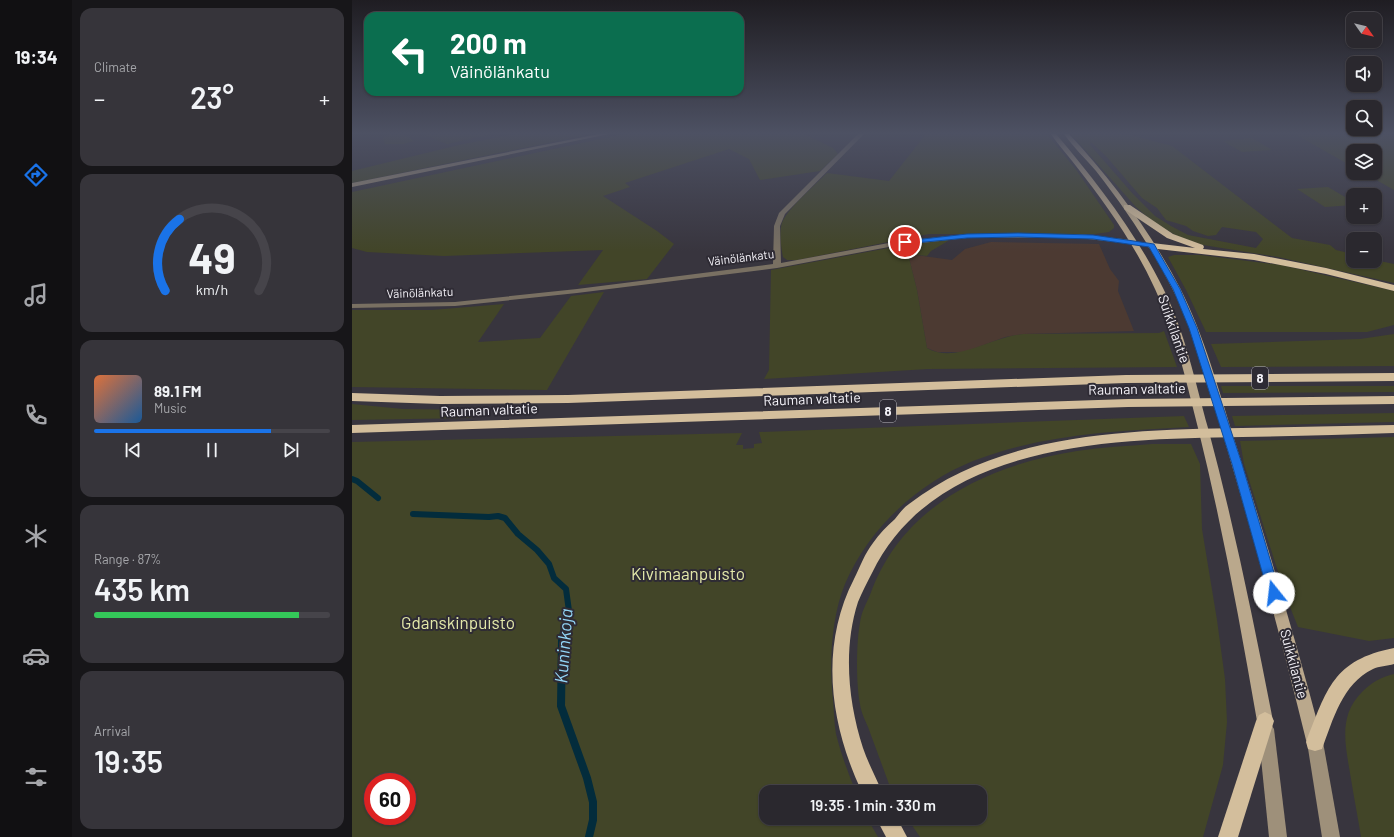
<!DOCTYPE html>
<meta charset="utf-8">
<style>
body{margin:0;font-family:Barlow,sans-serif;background:#36343a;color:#f1f3f6;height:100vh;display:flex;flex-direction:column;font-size:15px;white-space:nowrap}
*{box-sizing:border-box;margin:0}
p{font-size:13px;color:#a5a6aa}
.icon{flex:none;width:22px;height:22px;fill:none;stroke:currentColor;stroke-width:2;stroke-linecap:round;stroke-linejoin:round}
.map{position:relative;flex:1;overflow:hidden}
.panel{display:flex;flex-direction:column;gap:8px;padding:8px;background:#171619;width:280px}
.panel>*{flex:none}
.top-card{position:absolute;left:12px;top:12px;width:380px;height:84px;border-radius:12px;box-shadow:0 1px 3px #0004,0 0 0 1px #46444a;background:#0b6e4f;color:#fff;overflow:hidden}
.needle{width:26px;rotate:124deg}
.tools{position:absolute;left:994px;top:12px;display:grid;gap:8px}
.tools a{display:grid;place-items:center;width:36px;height:36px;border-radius:8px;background:#2a282e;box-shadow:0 1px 3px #0004,0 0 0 1px #46444a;font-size:20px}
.speed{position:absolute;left:12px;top:773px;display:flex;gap:8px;font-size:20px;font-weight:700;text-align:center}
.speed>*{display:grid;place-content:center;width:52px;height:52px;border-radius:50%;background:#2a282e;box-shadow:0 1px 3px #0004,0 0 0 1px #46444a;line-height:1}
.speed .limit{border:6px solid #d22;background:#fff;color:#111}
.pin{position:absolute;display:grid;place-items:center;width:34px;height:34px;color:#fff;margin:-17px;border:2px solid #fff;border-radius:50%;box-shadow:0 1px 4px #0007}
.me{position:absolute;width:44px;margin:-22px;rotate:344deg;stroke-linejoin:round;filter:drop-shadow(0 0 3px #0008)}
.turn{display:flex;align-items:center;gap:14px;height:84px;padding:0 20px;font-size:18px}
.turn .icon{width:52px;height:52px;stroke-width:2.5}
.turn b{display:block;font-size:28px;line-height:34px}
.big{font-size:30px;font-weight:600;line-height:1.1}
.panel .card{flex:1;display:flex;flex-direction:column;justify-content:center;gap:6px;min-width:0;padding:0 14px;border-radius:12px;background:#36343a}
.panel .dial{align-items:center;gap:0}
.dial svg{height:104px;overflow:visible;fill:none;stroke:#46444a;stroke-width:7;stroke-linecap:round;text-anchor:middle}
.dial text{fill:#f1f3f6;stroke:none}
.song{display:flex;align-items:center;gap:12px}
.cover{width:48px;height:48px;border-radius:6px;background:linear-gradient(135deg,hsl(20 70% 55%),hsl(210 70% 35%))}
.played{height:4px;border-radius:2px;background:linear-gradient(90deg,#1a73e8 75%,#46444a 75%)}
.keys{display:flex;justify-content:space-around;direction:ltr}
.heat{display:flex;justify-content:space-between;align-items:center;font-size:22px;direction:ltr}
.charge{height:6px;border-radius:3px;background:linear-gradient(90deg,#34c759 87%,#46444a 0)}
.trip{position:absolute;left:407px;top:785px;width:228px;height:40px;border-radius:12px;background:#2a282e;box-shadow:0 1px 3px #0004,0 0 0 1px #46444a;font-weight:600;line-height:40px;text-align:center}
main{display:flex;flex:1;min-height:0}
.tabs{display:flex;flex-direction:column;width:72px;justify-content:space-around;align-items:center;background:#111012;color:#a5a6aa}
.tabs .icon{width:28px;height:28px}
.tabs .selected{color:#1a73e8}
.tabs b{font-size:18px;color:#f1f3f6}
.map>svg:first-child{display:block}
.industrial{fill:#4c3a32}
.green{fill:#424528;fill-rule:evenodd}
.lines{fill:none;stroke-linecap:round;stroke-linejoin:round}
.stream-far1{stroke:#032c3c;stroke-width:6}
.stream{stroke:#032c3c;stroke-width:8}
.street{fill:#797062;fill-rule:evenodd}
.secondary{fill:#9e907a;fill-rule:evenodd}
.primary{fill:#baa88c;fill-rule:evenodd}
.highway{fill:#d3be9c;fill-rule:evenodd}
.route{fill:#1a73e8;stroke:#114b97}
.labels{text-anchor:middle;stroke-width:4;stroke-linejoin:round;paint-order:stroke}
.far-street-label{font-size:12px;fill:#f5f3f9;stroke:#2e2b34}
.shield{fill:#2e2b34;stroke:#b9b7be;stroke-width:1}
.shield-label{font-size:13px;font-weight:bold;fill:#f5f3f9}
.street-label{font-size:14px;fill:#f5f3f9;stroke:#2e2b34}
.near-park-label{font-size:17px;fill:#e3e8a9;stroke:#2e2b34}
.near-water-label{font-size:18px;font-style:italic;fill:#93d6f7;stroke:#2e2b34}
</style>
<main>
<nav class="tabs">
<b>19:34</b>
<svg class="icon selected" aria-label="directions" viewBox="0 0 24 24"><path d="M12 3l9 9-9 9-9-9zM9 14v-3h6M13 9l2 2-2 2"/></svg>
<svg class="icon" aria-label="music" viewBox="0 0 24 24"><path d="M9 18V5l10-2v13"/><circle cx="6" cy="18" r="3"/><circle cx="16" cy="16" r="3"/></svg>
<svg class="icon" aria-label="phone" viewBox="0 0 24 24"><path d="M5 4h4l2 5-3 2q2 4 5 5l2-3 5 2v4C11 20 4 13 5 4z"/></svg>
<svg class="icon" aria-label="climate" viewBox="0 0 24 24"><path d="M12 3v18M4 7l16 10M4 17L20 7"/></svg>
<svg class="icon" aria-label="car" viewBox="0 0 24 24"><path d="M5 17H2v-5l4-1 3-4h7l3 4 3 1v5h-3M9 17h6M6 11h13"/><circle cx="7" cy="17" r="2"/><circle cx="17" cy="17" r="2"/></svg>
<svg class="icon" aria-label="filters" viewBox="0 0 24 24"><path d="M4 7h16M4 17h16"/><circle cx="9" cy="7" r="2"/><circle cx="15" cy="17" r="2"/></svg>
</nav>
<section class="panel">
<div class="card"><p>Climate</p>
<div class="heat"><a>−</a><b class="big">23°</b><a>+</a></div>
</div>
<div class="card dial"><svg viewBox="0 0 100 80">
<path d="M14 69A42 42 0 1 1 86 69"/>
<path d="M14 69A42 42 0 0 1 25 14" stroke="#1a73e8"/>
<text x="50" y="56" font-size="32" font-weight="700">49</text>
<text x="50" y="72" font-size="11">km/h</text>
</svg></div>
<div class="card">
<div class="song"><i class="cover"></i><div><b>89.1 FM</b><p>Music</p></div></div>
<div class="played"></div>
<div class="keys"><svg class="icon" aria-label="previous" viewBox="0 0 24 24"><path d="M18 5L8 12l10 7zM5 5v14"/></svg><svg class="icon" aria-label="pause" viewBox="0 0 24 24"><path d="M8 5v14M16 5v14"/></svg><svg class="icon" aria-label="next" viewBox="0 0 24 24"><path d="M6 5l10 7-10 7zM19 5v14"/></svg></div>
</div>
<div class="card"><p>Range · 87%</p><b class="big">435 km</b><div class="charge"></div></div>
<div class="card"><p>Arrival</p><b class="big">19:35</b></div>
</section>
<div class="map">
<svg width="1042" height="837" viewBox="0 0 1042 837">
<rect width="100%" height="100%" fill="#38353e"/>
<path class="industrial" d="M639,242L747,244L758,269L767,281L766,291L782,331L671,334L653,337L613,352H585L575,348L565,290L556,254L600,260L613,249Z"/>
<g class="green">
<path d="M38,134H57L53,135L62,141L51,144H33L31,138Z"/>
<path d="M71,134H139L95,144Z"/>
<path d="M163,134H239L0,183V171L107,145Z"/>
<path d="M272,134H452L481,148L486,154L468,171L408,180L397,159L377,149L273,183L278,187L251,196L305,231L322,244L295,279L226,285L251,250L92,256L15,252L0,248V192Z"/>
<path d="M574,134H695L725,171L762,225V228L757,232L743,234H577L445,260H435L431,257C429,247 427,232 430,223C436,208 463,185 475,173L537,181Z"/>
<path d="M719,134H775L820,146L940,238L978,245L984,250L1001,254V261H1023V260L1042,264V283L926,257L851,245L825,236L800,221L784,207ZM739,142L754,156L790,198L805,208L814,220L834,226L841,231L856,236L864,235L870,227L904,232L911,239L904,248L836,235L819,226L803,216L781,194L738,145Z"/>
<path d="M943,134H1042V190L1012,173H1023V151H1001V167Z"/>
<path d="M900,138L920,150L890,152L871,141Z"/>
<path d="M976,187L993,197L1001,196V205L973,207L945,189Z"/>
<path d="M595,240L596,241L579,251L575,256L556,254L565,290L575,348C599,362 629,344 652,338C658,336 665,335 671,334L807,333L812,331L825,367L576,369L412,379L417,370L419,270L563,243Z"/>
<path d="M822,255H848L929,265L1042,291V325L1015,332H854L834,290L816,257Z"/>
<path d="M252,292L195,390L0,387V310H80L152,304L126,342L188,338L219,296Z"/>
<path d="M1042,334V366L869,367L859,344L1008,339Z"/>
<path d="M869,386H1042V392L871,393Z"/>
<path d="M0,404L51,409L124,410L119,418L0,420Z"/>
<path d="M1042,413V422L883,426L880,416Z"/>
<path d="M832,416L837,427C764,431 690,434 621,461C566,483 516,529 493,584C479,618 477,664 481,700C482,711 482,723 484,734C489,754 496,773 504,792H414V818H515L526,837H0V442L390,433L384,445H391V449L402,448V444L410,443L407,432ZM21,782H55V816H21Z"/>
<path d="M1042,437V638L1017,641L946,627L934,597L892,464L888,441Z"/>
<path d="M800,444H839L848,464L850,529L865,620L873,679L875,722L871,765L851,837H568L555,818H628V792H541L537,784C530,765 523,746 516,727C513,720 509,712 508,704C504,685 504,643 508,623C509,613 514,604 518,595C550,505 636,465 725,451C750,447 775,446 800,444Z"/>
<path d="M1042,674V837H1009C1006,818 1002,798 999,779C994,747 985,717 1010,692C1020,682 1029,677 1042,674Z"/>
</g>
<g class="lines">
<g class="stream-far1">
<path d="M0,479L5,481L26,498"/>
<path d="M61,514L137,517L146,516L153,518L166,534L185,550L197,564L202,578L214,589L217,611L214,622"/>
</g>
<path class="stream" d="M215,621L210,640L209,706L235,778L241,802V820L237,837"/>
<path class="street" d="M506,134H512L433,214L428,226L429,263L542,242L615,234H727L780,240L783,242L780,244L727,238H615L542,246L425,268L225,293L103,306L0,308V304L103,302L225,289L421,264L422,226L427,213Z"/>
<g class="secondary">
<path d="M247,134H257L0,187V183Z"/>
<path d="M914,721L919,724L922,729L935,837H917L906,729L909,724Z"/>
<path d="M963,734L969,736L971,742L988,837H970L955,742L957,736Z"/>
</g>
<g class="primary">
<path d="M699,134H704C744,181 784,233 811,288C833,332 843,381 856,428C882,525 902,623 921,721L918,726L913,729L908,726L905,721C888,623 870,525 846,428C834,381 824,333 803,289C783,245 754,204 724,166C716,155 706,145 699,134Z"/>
<path d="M712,134H717C760,180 798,231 828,288C853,337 867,392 884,445C915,543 944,641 970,740L967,745L962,748L957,745L954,740C930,641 903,543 874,445C858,393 845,337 820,288C799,247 773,208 744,171C734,159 721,147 712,134Z"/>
</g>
<g class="highway">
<path d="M772,205H778L821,234L851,245L852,247L851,249L902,254L974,268L1042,285V291L974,274L902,260L797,248L796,246L800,243L843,248L815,238L772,209Z"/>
<path d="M1042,373V381L774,383L216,403L88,404L0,401V393L88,396L216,395L774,375Z"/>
<path d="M1042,396V404L776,407L0,433V425L776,399Z"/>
<path d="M1042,425V433C991,435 941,436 890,437C763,439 584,441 520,573C515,583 510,592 506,602C491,648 496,702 511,748C516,763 524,777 530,792H510C478,725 467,647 502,579C508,567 513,553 521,543C527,534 535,526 543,519C547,514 551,508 557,504C650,432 778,430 890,428C941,427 991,426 1042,425Z"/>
<path d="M1042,648V664C1035,666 1027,666 1021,669C990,684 981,720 970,749L963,751L956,749L954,742C975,689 981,660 1042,648Z"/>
<path d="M913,712L919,715L922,721L886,837H866L904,721L907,715Z"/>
<path d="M524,818H545L555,837H534Z"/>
</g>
</g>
<linearGradient id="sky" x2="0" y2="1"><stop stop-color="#1f1d22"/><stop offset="0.53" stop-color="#4d5163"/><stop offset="1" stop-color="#4d5163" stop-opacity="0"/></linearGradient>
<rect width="1042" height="251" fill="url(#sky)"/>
<path class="route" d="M666,233L741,235L802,244L828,289L845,328L890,464L928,593L927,597L922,599L918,597L916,593L880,464L837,328L821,289L797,247L741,239L666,237L615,238L553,244L550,242L553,241L615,234Z"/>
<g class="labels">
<g class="far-street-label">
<text transform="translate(389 258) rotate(-7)" y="4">Väinölänkatu</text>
<text transform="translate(68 293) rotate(-2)" y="4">Väinölänkatu</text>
</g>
<g class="shield">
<rect x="900" y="367" width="16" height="22" rx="3"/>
<rect x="528" y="400" width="16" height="22" rx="3"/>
</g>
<g class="shield-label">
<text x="908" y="383">8</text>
<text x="536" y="416">8</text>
</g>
<g class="street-label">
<text transform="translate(822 329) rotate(71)" y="5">Suikkilantie</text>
<text transform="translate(785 389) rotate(-1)" y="5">Rauman valtatie</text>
<text transform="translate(460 399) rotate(-2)" y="5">Rauman valtatie</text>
<text transform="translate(137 410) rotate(-2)" y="5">Rauman valtatie</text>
<text transform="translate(942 664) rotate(75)" y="5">Suikkilantie</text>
</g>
<g class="near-park-label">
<text x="336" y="580">Kivimaanpuisto</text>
<text x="106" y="629">Gdanskinpuisto</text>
</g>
<g class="near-water-label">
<text transform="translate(212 646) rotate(-86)" y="6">Kuninkoja</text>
</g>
</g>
</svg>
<div class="tools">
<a><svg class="needle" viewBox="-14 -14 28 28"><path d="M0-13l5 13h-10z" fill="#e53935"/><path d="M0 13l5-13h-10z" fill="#a5a6aa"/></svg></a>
<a><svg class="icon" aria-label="sound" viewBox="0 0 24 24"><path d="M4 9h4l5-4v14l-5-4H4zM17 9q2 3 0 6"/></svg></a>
<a><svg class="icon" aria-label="search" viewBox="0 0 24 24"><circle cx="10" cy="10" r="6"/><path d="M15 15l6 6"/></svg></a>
<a><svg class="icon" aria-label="layers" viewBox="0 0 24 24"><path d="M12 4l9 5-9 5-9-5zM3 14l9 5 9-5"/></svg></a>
<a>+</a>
<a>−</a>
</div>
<div class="speed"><div class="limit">60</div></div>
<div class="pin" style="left:553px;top:242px;background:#d93025"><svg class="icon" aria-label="arrive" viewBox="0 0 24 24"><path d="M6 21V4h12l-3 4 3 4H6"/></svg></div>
<svg class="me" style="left:922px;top:593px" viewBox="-20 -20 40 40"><circle r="19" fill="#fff"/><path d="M0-13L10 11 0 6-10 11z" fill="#1a73e8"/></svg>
<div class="trip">19:35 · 1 min · 330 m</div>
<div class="top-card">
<div class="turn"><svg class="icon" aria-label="left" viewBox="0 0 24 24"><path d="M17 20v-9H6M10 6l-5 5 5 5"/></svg><div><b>200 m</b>Väinölänkatu</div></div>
</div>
</div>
</main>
